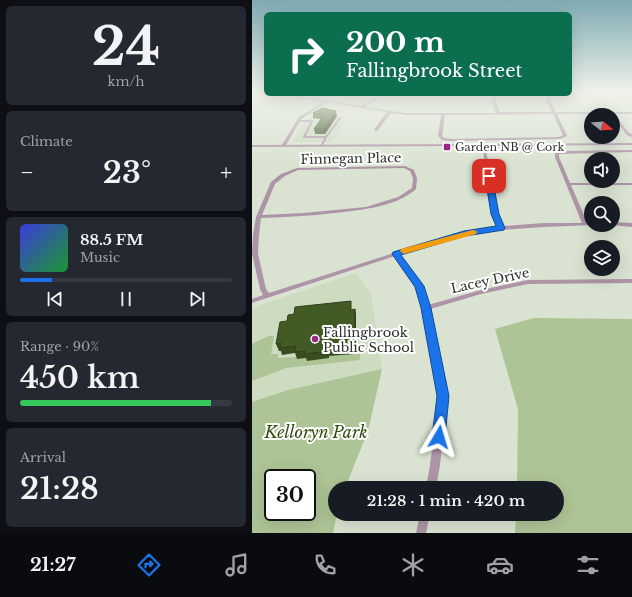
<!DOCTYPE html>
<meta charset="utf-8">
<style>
body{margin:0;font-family:"Libre Baskerville",serif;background:#242831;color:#f1f3f6;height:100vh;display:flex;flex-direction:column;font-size:15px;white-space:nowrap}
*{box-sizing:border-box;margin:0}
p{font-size:13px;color:#9ea1a6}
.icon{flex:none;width:22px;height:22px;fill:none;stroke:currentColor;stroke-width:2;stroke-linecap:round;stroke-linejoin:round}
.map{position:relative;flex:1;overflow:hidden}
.drawer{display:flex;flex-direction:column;gap:6px;padding:6px;background:#0d0f14;width:252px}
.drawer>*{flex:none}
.top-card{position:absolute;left:12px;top:12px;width:308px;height:84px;border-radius:6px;box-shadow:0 4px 16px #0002;background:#0b6e4f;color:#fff;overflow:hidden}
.needle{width:26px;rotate:107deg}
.fabs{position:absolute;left:332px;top:108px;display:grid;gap:8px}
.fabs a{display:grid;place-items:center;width:36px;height:36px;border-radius:50%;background:#171b24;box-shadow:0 4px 16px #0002;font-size:20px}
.speed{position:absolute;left:12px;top:469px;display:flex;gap:8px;font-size:20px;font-weight:700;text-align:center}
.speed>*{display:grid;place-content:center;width:52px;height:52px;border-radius:50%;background:#171b24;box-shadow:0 4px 16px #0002;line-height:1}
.speed .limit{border:2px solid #111;border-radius:6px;background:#fff;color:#111}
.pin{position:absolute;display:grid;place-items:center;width:34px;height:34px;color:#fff;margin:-17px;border-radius:8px;box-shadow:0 2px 6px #0006}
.me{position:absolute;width:44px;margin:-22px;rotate:7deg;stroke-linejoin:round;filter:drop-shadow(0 0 3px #0008)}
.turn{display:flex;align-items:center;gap:14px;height:84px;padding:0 16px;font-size:18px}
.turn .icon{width:52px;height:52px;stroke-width:2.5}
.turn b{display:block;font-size:28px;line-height:34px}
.big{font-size:30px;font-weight:600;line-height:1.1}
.drawer .card{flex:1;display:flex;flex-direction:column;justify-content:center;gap:6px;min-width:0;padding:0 14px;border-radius:6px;background:#242831}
.drawer .dial{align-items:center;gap:0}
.dial b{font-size:52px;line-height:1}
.song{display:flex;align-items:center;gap:12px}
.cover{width:48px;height:48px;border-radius:6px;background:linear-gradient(135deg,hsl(240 70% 55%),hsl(130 70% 35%))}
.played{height:4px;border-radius:2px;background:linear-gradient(90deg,#1a73e8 15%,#363941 15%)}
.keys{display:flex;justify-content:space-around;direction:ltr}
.heat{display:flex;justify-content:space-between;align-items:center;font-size:22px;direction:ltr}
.charge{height:6px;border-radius:3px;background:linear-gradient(90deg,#34c759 90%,#363941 0)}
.trip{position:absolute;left:76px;top:481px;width:236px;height:40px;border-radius:20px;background:#171b24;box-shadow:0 4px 16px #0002;font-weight:600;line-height:40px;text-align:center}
.dock{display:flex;height:64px;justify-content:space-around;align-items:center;background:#090b0e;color:#9ea1a6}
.dock .icon{width:28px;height:28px}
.dock .current{color:#1a73e8}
.dock b{font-size:18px;color:#f1f3f6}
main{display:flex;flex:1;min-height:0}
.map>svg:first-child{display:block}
.built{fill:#cddbc1}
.green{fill:#adc496;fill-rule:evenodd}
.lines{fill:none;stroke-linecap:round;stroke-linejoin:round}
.service{stroke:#ad94a6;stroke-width:2}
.minor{fill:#ad94a6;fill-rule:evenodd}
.tertiary{fill:#ad94a6;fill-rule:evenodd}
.wall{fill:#394e20}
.shaded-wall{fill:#2e401a}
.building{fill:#425b25;stroke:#2e401a}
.route{fill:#1a73e8;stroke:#114b97}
.slow{fill:#f59e0b}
.poi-dot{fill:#982684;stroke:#fff;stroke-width:1.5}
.labels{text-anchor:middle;stroke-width:4;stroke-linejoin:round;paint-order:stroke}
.far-poi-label{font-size:11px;fill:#2d3029;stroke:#fff;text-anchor:start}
.street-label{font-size:13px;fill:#2d3029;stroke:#fff}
.poi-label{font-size:13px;fill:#2d3029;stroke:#fff;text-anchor:start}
.near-park-label{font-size:16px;font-style:italic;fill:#334c0e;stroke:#fff}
</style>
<main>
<section class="drawer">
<div class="card dial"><b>24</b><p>km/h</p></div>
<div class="card"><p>Climate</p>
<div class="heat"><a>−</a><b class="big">23°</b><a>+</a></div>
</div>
<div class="card">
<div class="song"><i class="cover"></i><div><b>88.5 FM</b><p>Music</p></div></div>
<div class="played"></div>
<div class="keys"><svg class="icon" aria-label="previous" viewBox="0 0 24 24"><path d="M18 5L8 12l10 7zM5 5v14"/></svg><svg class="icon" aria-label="pause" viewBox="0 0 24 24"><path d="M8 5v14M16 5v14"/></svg><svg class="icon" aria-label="next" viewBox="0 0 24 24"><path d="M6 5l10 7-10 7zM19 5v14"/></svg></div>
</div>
<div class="card"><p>Range · 90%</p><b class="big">450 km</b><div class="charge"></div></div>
<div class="card"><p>Arrival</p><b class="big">21:28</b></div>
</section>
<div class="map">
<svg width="380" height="533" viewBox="0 0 380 533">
<rect width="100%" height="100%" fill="#dae3d1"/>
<g class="built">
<path d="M65,112L96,117L80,142H40L54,120Z"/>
<path d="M104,273L119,294L130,369L36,390L0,402V308Z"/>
</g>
<g class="green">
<path d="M282,318L380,319V533H263L264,514H305V488H265L266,409L243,329Z"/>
<path d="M17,336H22L19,354H26V358L44,357L46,349L108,347V360L34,368L0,381V344Z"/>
<path d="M130,369L116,431L93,488H83V514H85L81,533H0V402L36,390ZM21,478H55V512H21Z"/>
</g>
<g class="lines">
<g class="service">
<path d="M47,121H60L52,137H74L70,145"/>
<path d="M74,137L88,118"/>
</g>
<g class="minor">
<rect x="318" y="92" width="62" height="2"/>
<path d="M27,94H35L109,106L128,94H132L113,107L153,113H244L240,102L241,94H245L244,102L248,112H300L295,102L294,94H298L299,102L304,112H380V114H362L377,133L380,134V137L375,135L361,117V115H359L360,114H305L315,136L308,139L199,141L190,140L186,136L189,115H153L139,113L125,131H124L122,130L135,112L75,102L49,119L34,145L32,146L30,145L47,117L71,102ZM301,114L311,135L307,137L199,139L192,138L190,136L193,115Z"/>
<path d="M230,144L233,145L246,214L251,226L292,223H330L303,157V152L309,151L380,150V152L307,154V157L318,183H380V185H319L335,222H339V225H341L292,227L249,230L213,236L148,255L171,286L176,305L229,290L276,280L380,279V283L276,284L229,294L178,309L195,396L188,465L184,488H174L178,465L187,396L171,308L165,286L143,256L0,303V299L11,295L8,289L0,254L1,235L4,217L19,182L29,174L45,168L153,166L162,170L165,178L164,189C144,207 109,210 83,213C58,216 34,217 9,218L7,235L6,254L14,289L17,293L142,253L210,233L246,227L240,214ZM152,168L158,171L161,178L160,188L146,197L114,207L52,213L10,215L23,184L33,176L46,170Z"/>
<path d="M361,222L380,223V227L359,225H361Z"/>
<path d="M168,514H178L174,533H164Z"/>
</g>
<path class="tertiary" d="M380,143V145L0,147V145Z"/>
</g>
<g class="wall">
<path d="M61,113L85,116L73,134H63L62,129L69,119L61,118Z"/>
<path d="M103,309L104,316V344H102V354L77,356V358L55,361L54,358L45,359L43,353L30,355L29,351H27L24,344L35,321Z"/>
</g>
<g class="shaded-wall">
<path d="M84,111L85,116L73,134L72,129Z"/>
<path d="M103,309L104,316V344L103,337Z"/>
<path d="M101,337L102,344V354L101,347Z"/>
</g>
<g class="building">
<path d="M70,108L84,111L72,129H62L72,115L61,113Z"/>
<path d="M99,301V310L103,309V337H101V347L76,349V351L53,354V351L43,352L44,346L28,348L29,343L24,344L28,322L35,321L36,315L42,314L43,307Z"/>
</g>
<linearGradient id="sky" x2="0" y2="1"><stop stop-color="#7eaab2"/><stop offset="0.55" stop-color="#eef2ea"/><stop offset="1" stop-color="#eef2ea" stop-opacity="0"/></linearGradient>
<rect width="380" height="167" fill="url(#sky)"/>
<path class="route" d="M237,174L240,176L247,214L253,228L252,230L213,236L149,255L172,286L179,308L197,396L193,437L191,441L187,443L182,441L180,437L185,396L169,308L163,287L140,254L141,252L212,231L244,226L239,214L233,176Z"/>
<path class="slow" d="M221,230L224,231L225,232L224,234L152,254L148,251L149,249Z"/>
<g class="poi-dot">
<rect x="191" y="143" width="8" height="8" rx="2"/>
<circle cx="63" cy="339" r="4"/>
</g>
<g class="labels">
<g class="far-poi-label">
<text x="203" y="151">Garden NB @ Cork</text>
</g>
<g class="street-label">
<text transform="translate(99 158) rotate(-1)" y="5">Finnegan Place</text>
<text transform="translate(238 280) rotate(-12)" y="5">Lacey Drive</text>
</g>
<g class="poi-label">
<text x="71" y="337">Fallingbrook<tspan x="71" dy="15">Public School</tspan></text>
</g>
<g class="near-park-label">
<text x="64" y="438">Kelloryn Park</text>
</g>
</g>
</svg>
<div class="fabs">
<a><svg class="needle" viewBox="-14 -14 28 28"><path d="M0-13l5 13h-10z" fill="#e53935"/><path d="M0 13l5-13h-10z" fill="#9ea1a6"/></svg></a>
<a><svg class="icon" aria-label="sound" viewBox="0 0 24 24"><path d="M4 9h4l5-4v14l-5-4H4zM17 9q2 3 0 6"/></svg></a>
<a><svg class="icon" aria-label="search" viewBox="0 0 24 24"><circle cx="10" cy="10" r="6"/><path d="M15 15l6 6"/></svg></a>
<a><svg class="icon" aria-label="layers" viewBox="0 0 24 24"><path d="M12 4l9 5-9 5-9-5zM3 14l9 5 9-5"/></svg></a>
</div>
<div class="speed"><div class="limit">30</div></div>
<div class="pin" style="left:237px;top:176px;background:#d93025"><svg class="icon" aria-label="arrive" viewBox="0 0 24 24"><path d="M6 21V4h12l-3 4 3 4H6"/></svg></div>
<svg class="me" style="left:187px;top:437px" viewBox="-20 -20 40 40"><path d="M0-17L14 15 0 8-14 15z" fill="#1a73e8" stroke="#fff" stroke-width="4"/></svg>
<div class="trip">21:28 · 1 min · 420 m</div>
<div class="top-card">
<div class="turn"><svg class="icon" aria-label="right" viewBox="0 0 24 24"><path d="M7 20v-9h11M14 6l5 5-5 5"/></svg><div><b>200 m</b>Fallingbrook Street</div></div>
</div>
</div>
</main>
<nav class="dock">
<b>21:27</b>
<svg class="icon current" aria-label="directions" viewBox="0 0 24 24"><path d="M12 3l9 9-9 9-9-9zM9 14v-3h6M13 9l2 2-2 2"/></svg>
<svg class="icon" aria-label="music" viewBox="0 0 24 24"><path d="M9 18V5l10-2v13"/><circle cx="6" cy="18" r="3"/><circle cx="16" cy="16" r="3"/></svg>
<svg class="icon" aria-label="phone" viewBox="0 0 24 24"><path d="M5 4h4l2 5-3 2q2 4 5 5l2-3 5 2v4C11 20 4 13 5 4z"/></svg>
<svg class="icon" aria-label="climate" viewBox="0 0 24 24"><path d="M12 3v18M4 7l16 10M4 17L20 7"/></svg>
<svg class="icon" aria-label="car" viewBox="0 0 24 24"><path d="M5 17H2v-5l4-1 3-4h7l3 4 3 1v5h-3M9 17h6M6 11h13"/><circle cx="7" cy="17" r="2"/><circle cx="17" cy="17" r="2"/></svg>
<svg class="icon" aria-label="filters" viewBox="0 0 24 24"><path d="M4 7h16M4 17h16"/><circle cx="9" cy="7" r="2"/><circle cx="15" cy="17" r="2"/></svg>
</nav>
